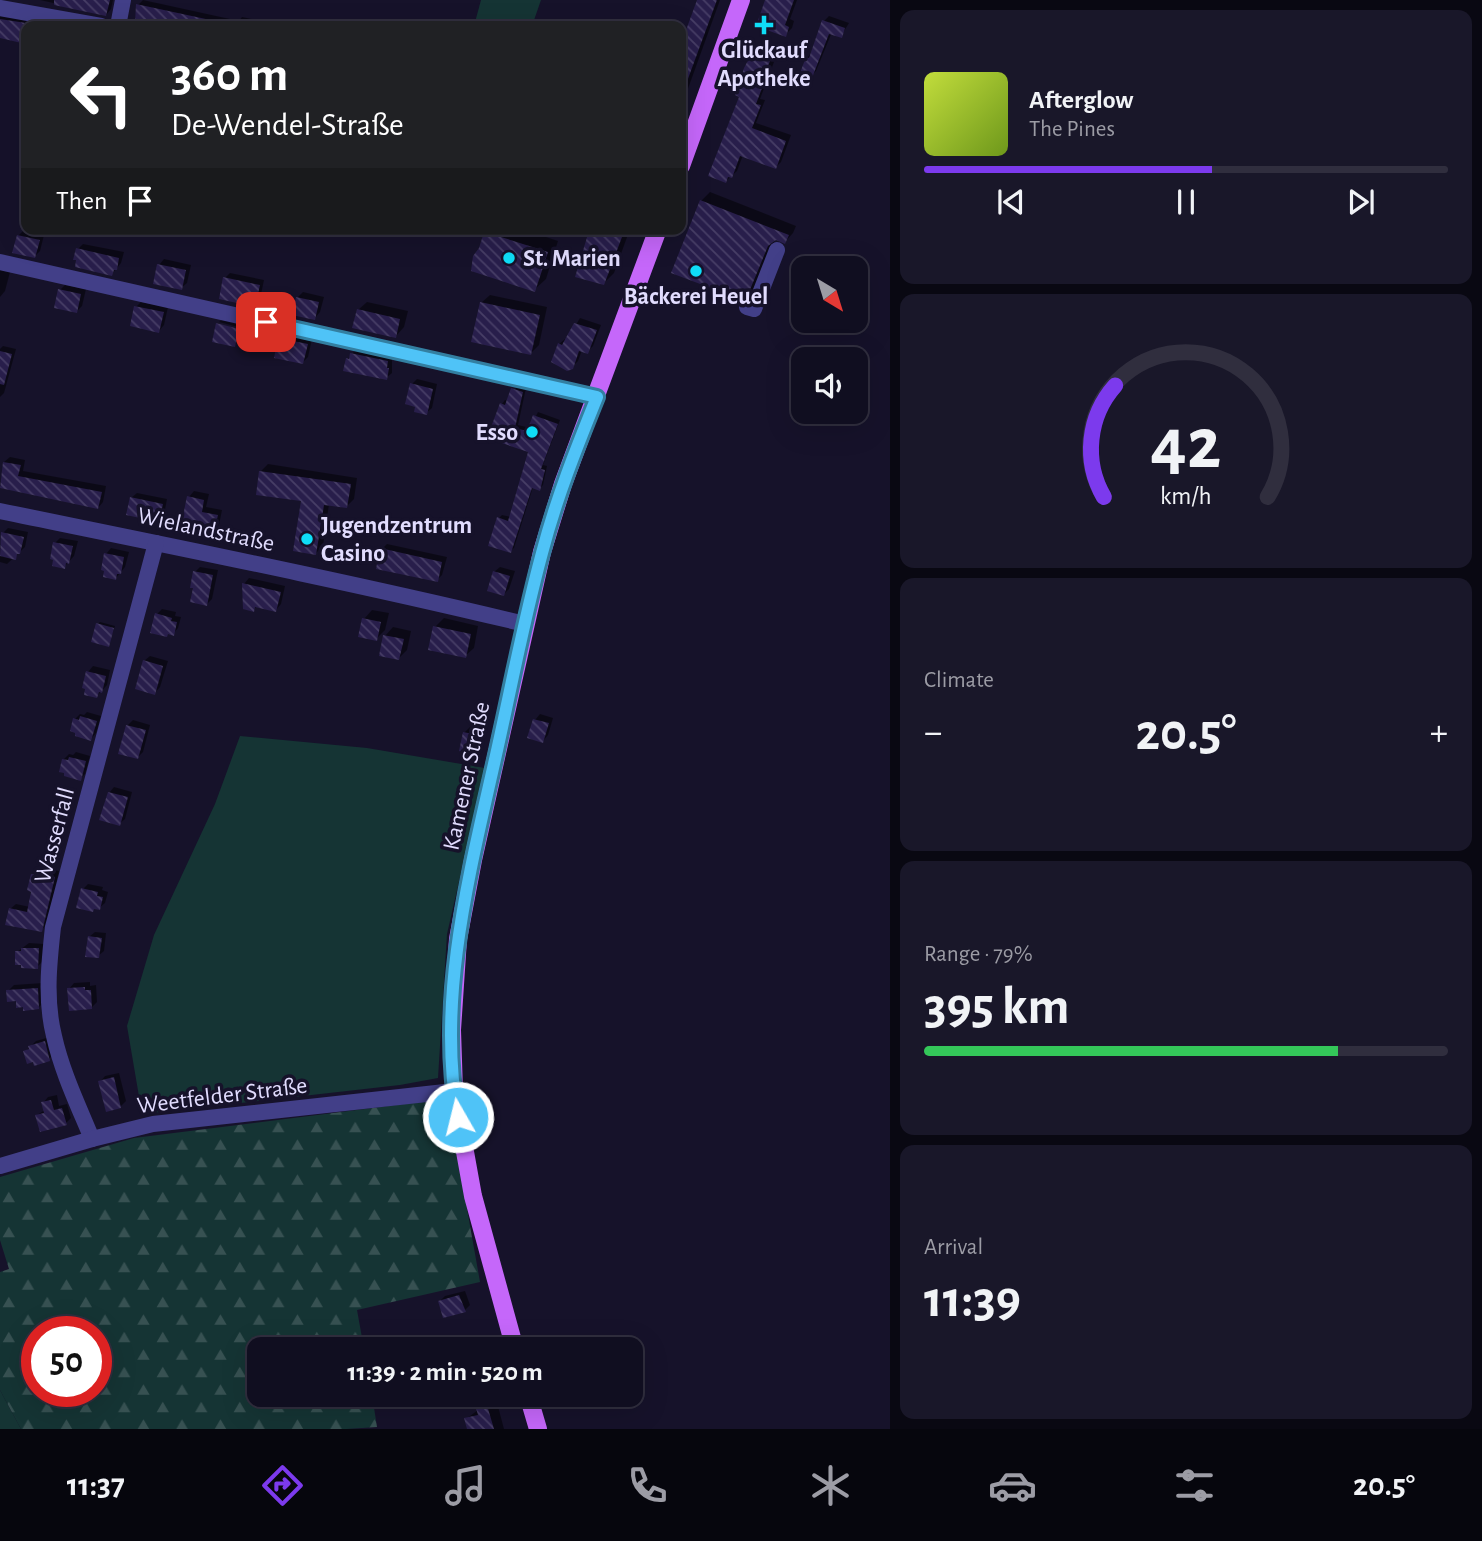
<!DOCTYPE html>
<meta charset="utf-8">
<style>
body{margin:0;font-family:"Alegreya Sans",sans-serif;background:#191729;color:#f1f3f6;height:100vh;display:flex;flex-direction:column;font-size:26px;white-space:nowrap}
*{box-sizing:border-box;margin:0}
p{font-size:23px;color:#9c9ca5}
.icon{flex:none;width:38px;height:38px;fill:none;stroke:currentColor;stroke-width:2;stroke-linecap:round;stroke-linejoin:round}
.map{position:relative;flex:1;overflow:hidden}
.drawer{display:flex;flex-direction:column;gap:10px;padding:10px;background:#090812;width:592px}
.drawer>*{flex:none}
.guide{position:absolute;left:21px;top:21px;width:665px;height:214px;border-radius:14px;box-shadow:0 7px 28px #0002,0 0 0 2px #302e3e;background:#202124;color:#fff;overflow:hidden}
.needle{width:46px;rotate:142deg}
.buttons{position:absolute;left:791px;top:256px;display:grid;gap:14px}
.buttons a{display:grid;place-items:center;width:77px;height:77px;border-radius:14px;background:#100e20;box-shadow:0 7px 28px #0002,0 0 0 2px #302e3e;font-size:35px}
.speed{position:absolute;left:21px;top:1316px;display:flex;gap:14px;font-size:35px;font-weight:700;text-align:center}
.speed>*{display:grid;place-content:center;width:91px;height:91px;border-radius:50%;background:#100e20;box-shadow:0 7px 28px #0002,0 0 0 2px #302e3e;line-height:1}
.speed .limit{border:10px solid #d22;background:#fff;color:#111}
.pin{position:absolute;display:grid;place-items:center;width:60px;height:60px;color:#fff;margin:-30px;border-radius:14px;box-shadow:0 4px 10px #0006}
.me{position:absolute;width:77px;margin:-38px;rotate:352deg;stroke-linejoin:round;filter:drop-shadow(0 0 5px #0008)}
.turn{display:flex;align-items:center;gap:24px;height:147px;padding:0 35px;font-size:32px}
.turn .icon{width:91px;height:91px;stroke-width:2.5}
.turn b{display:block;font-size:49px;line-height:60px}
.then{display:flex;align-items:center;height:66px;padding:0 35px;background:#0003;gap:14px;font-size:26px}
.big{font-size:52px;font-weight:700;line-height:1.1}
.drawer .widget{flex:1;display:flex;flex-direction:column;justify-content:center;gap:10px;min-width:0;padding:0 24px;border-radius:14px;background:#191729}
.drawer .dial{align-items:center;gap:0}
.dial svg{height:182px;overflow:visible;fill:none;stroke:#302e3e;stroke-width:7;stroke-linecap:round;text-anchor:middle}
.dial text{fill:#f1f3f6;stroke:none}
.song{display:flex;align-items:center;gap:21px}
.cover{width:84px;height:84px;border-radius:10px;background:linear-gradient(135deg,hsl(70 70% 55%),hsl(80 70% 35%))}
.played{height:7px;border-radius:4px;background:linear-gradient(90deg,#7c3aed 55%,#302e3e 55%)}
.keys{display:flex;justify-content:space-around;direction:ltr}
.heat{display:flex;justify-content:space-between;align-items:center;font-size:38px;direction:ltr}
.charge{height:10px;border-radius:5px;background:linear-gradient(90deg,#34c759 79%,#302e3e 0)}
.trip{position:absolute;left:247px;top:1337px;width:396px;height:70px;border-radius:14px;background:#100e20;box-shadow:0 7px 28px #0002,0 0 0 2px #302e3e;font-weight:700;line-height:70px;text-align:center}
.tabs{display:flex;height:112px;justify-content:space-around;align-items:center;background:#06060d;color:#9c9ca5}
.tabs .icon{width:49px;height:49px}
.tabs .selected{color:#7c3aed}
.tabs b{font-size:32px;color:#f1f3f6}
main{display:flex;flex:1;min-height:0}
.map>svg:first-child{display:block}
.green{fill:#153434}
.forest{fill:url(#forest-firs);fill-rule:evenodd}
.shadow{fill:#0007}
.building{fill:url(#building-back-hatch)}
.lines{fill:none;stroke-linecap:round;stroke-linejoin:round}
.minor{stroke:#423f88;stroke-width:16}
.major{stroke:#c567fa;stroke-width:18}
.route-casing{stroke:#337fa1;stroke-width:18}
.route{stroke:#4fc3f7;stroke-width:12}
.poi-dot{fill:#0fddf7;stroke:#16122a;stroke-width:2.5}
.labels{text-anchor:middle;stroke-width:7;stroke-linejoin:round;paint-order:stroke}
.poi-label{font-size:24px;font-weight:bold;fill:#e1dcfe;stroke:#16122a}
.street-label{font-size:24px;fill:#e1dcfe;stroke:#16122a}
</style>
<main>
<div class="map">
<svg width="891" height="1429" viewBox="0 0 891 1429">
<defs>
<pattern id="forest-firs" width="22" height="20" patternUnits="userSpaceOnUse" patternTransform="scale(1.75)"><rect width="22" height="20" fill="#153434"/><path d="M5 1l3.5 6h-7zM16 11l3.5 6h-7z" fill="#375152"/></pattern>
<pattern id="building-back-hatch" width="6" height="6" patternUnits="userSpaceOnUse" patternTransform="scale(1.75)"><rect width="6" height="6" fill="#281e4b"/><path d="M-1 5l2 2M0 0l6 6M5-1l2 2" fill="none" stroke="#473e66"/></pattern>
</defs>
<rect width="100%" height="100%" fill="#16122a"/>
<g class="green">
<path d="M481,0H541L532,26H474Z"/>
<path d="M240,736L367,748L485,768L447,934L438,1078L400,1085L142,1114L127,1026L154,935L215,804Z"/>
<path d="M0,1390L21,1429H0Z"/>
</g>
<path class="forest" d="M452,1098L464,1192L480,1282L357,1310L364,1349H259V1395H372L377,1427L346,1429H21L0,1390V1272L9,1269L0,1240V1177L134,1138ZM37,1332H96V1391H37Z"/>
<g class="shadow">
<path d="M40,0H113L111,9L106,15Z"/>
<path d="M143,0L239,21L242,17L276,24L275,26H157L137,22L138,5Z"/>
<path d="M699,0H720L681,108V49Z"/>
<path d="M767,0H797L790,19L794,21L792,28L785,35Z"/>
<path d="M0,12L66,26H26V42L0,36Z"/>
<path d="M829,16L849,23L841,36L832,32L816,71L812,75L807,58L812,52L824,21Z"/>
<path d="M760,44L776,50L772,61L774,62L760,99L765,100L756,123L791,135L781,162L776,167L743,155L737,171L726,181L741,96L755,50Z"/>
<path d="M710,192L796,226L793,233L785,242L776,238L756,286L747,295L674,272L701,201Z"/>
<path d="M487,229H522L558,241L546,279L534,290L480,249Z"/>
<path d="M595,229H630L614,273L604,283L577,276L590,234Z"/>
<path d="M24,230L44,235L40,251L35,256L18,236Z"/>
<path d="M83,244L124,252L121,263L112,274L78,249Z"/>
<path d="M164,259L191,265L187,283L181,288L159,265Z"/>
<path d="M0,270L10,272L5,291L0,297Z"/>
<path d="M230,273L264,280L260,299L254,305L225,278Z"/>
<path d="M65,285L86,289L82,306L77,311L60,290Z"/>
<path d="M303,292L324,297L320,312L315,318L297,298Z"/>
<path d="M490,295L547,307L539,345L531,353L481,303Z"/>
<path d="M141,302L168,307L164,325L159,331L136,307Z"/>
<path d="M367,302L408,311L404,327L396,336L358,310Z"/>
<path d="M580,318L601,325L593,346L587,352L582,350L578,361L572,367L559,344L565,339L567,340Z"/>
<path d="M223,319L243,323L242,328L219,322Z"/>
<path d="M219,323V326L242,331L240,340L234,345L217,324Z"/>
<path d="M285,333L312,339L308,357L303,362L280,339Z"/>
<path d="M3,346L16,349L4,393L0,397V349Z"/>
<path d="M357,348L392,356V373L386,378L348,359Z"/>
<path d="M417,379L437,384L432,408L426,413L418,405L412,384Z"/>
<path d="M517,386L526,388L518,425L530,428L538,412L560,420L543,465L547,466L543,485L539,489L533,487L514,548L510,551L499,518L502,515L511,517L530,451L490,437L502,404L505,400L508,401Z"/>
<path d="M10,457L25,460L23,471L106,486L103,502L98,508L0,486L4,462Z"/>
<path d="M268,464L357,478L354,499L347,506L329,504L323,546L316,553L303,500L261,471Z"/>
<path d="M194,491L209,494L206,507L222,510L219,525L213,531L189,497Z"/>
<path d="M137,493L167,499L164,515L159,520L131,498Z"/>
<path d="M8,528L28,532L25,547L7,564L0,562V547L3,533Z"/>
<path d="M60,538L78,541L74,556L64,567L55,543Z"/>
<path d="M387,544L447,557L442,575L437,580L382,549Z"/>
<path d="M111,548L129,552L125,567L116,578L106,554Z"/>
<path d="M200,567L218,570L212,599L207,604L195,572Z"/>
<path d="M500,567L515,571L509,589L504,594L494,572Z"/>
<path d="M249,578L285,586L281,604L276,610L257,606L253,610L244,584Z"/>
<path d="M162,609L176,612L175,616L181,617L178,628L173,634L157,614Z"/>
<path d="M372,610L389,613L385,630L376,639L364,619Z"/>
<path d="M444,618L478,626L474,648L465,656L435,627Z"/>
<path d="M100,622L115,626L108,645L98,624Z"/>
<path d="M393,627L411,631L407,650L399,658L385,636Z"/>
<path d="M150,656L168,661L160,687L155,693L144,661Z"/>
<path d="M93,666L110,670L107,685L97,696L88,672Z"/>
<path d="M87,712L101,716L96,733L91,739L75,719L80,714L84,715Z"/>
<path d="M540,714L553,718L548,735L543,741L535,720Z"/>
<path d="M133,720L150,725L143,752L138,757L127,726Z"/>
<path d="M470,727L483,730L480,747L474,753L464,733Z"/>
<path d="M76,752L90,756L85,774L80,779L64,759L69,754L73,755Z"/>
<path d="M114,787L132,792L125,819L119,824L109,793Z"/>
<path d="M45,868L59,871L47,924L41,930L10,909L16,904L30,907L32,875L38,869L42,870Z"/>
<path d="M88,884L103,887L102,890L108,892L105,903L99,908L83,889Z"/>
<path d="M95,932L106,933L104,951L98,956L89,937Z"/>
<path d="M29,943L44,944L43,961L37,967L17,952Z"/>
<path d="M90,982V986L96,985L97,1002L91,1008L69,989L74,983Z"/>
<path d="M43,983L44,1002L38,1008L24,1006L8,991L14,985Z"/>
<path d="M50,1037L54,1054L49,1059L25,1052L36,1041Z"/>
<path d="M119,1073L126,1101L121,1106L100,1082L105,1076Z"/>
<path d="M57,1095L59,1106L67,1104L71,1118L66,1123L37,1115L45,1110L43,1103L48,1097Z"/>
<path d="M465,1291L470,1305L465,1310L440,1301L445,1296Z"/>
<path d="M474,1395H495L504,1429H468L466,1419L478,1410Z"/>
</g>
<g class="building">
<path d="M54,0H110L106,16L54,5Z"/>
<path d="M697,0H717L682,95L681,44Z"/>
<path d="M765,0H794L785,25L789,27L786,37L756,26Z"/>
<path d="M136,4L215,21V26H149L135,23Z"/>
<path d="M0,19L26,23V44L0,38Z"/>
<path d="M822,20L845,28L842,38L829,34L812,78L800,73L806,57L809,58Z"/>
<path d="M754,49L772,56L768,66L770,67L756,104L761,105L752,128L786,141L776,169L740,156L732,178L728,177L726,183L708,176L739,97L735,95L744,68Z"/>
<path d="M700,200L789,235L785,244L776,240L768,246L747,297L740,299L671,273Z"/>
<path d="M485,229H503L501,237L548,252L535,292L471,271L473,256L479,248Z"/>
<path d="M601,229H625L604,285L575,277L588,234L598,237Z"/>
<path d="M17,235L40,240L35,258L12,253Z"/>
<path d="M76,248L119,258L117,270H114L112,276L75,267L76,260H73Z"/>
<path d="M157,264L186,270L182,290L153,284Z"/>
<path d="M223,277L260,285L255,307L219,299Z"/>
<path d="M58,289L81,294L77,313L54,308Z"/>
<path d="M296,297L319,302L315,320L292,315Z"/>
<path d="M480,302L540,315L531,355L471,342Z"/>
<path d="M134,306L164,312L159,333L130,326Z"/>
<path d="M357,309L400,319L396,338L352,328Z"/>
<path d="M216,323L239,329L235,347L212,342Z"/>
<path d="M574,323L597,330L588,354L579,351L573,369L567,371L551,362L558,343L562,345Z"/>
<path d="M278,338L308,344L303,364L274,358Z"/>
<path d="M0,351L12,354L4,385L0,384Z"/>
<path d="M350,353L388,361L387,368H389L387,380L343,371L346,358L349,359Z"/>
<path d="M410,383L433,389L427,415L414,412L415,407L405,404Z"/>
<path d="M511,388L523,392L515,428L527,431L533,415L558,424L541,469L545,470L540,491L532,488L511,553L488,546L497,517L508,521L528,452L487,438L500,403L505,405Z"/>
<path d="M3,462L21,465L18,476L102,492L98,509L0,488Z"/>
<path d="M259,471L351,484L347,508L324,505L316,555L293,551L301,501L256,495Z"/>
<path d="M187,496L204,500L202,512L218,515L214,533L181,526Z"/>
<path d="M130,497L163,504L159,522L126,515Z"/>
<path d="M1,532L24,537L20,554H17L16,560L0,556Z"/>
<path d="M53,542L73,546L69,564L66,563L65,569L52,566L53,560L50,559Z"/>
<path d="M380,548L442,562L438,582L376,569Z"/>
<path d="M104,553L124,557L121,574H117L116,580L103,577L104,571L101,570Z"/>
<path d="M193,571L213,575L207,606L190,602L193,588H190Z"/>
<path d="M493,571L510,576L504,596L487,591Z"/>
<path d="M242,583L281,592L276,612L255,607L254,612L243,609Z"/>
<path d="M155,613L172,618L171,621L177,622L174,636L168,634L167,637L150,633Z"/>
<path d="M362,618L381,622L377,641L358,637Z"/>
<path d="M96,623L114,628L109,647L91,642Z"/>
<path d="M433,626L471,634L466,658L428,650Z"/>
<path d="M383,635L404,639L399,660L379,656Z"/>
<path d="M143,660L163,666L155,695L135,689Z"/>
<path d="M86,671L106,676L102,693L99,692L97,698L84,695L85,689L82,688Z"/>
<path d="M80,716L97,721L91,741L75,736V733L70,731L73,718L79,720Z"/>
<path d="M533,719L549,723L543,743L527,738Z"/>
<path d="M126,725L146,730L138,759L118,754Z"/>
<path d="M463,732L478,735L475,755L459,751Z"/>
<path d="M69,757L86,761L81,781L64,776V773L59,772L62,759L68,760Z"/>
<path d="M108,792L128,797L120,826L99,820Z"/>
<path d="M38,872L55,877L42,932L5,925L9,908L27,912L31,892L27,890L31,874L37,875Z"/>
<path d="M81,888L98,892L97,896L103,897L100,910L94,909L93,912L76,908Z"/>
<path d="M88,936L102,938L99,958L85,957Z"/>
<path d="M21,948H39L38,969L21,968V965H15V951H21Z"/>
<path d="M85,987V990H91L92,1009L69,1011L67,988Z"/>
<path d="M38,988L39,1009L23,1011V1007L16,1008V1001L7,1002L6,990Z"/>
<path d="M45,1041L50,1061L34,1066L33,1062L27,1064L23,1051L29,1049L28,1046Z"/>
<path d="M114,1077L121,1108L106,1112L98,1081Z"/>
<path d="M51,1100L54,1110L62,1108L67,1125L40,1132L35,1115L44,1113L41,1102Z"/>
<path d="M459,1295L466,1312L443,1318L438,1301Z"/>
<path d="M472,1395H484L494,1429H467L464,1418L478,1415Z"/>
</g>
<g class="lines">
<g class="minor">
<path d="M0,8L101,26"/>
<path d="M118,26L123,0"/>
<path d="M0,262L597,397"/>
<path d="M747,307L754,309L777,250"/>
<path d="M0,511C175,547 351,582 525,624"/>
<path d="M92,1139C78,1105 62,1072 54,1036C45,1000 49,963 53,927L156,543"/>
<path d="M0,1166L92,1139L153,1124L454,1091"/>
</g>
<g class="major">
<path d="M681,166L741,0"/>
<path d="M515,1349L473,1196L454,1091L452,1030L458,939L473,860L542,552L563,484L658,229"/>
<path d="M528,1395L538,1429"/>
</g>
</g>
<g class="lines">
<defs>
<path id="route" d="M266,322L597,397C576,449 556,499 542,553C524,619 511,688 496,755C470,871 436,999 458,1117"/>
</defs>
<use href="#route" class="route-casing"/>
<use href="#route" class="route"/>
</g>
<g class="poi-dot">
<path d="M760.5 14.5h7v7h7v7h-7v7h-7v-7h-7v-7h7z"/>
<circle cx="509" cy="258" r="7"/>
<circle cx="696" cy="271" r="7"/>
<circle cx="532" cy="432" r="7"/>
<circle cx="307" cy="539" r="7"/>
</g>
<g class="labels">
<g class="poi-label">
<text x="764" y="58">Glückauf<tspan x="764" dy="28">Apotheke</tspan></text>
<text x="523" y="266" text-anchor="start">St. Marien</text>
<text x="696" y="304">Bäckerei Heuel</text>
<text x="518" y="440" text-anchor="end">Esso</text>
<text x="321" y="533" text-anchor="start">Jugendzentrum<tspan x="321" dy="28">Casino</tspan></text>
</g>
<g class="street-label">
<text transform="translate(206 529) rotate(12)" y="8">Wielandstraße</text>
<text transform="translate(466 776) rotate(-78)" y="8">Kamener Straße</text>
<text transform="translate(54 835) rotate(-75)" y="8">Wasserfall</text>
<text transform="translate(222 1095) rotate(-7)" y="8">Weetfelder Straße</text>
</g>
</g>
</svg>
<div class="buttons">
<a><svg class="needle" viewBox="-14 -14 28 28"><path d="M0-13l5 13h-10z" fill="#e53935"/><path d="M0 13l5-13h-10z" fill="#9c9ca5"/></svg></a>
<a><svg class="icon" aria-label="sound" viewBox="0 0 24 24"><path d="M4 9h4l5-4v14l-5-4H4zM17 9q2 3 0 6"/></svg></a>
</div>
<div class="speed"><div class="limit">50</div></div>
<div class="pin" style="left:266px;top:322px;background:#d93025"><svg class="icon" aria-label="arrive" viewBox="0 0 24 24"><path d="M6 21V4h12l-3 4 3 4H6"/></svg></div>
<svg class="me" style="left:458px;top:1117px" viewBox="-20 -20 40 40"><circle r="17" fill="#4fc3f7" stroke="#fff" stroke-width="3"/><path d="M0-11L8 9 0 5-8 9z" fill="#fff"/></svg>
<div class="trip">11:39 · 2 min · 520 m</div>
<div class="guide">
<div class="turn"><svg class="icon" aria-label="left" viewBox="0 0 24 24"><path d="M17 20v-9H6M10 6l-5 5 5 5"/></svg><div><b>360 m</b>De-Wendel-Straße</div></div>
<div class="then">Then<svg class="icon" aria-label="arrive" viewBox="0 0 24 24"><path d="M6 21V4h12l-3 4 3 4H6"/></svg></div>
</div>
</div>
<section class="drawer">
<div class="widget">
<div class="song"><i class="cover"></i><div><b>Afterglow</b><p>The Pines</p></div></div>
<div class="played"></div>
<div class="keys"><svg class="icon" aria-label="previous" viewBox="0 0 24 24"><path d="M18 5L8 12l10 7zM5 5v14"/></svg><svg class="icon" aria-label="pause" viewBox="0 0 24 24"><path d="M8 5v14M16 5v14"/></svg><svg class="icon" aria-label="next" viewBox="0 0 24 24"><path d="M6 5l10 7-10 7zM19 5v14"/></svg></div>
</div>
<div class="widget dial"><svg viewBox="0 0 100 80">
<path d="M14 69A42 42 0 1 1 86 69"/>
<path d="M14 69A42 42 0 0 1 19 20" stroke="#7c3aed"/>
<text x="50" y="56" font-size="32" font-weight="700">42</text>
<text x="50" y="72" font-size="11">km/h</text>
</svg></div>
<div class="widget"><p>Climate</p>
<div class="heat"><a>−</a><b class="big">20.5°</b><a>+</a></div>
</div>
<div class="widget"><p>Range · 79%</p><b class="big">395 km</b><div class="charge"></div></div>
<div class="widget"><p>Arrival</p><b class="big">11:39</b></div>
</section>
</main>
<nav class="tabs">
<b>11:37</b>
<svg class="icon selected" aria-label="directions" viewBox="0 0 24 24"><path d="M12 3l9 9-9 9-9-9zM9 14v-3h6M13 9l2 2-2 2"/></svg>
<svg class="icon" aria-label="music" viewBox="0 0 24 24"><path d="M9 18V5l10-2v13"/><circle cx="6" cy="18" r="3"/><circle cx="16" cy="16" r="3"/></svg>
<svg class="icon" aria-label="phone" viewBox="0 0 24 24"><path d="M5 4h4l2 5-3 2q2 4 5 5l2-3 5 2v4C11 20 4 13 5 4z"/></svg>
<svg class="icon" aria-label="climate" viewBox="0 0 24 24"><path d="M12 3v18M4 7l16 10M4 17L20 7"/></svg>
<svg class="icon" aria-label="car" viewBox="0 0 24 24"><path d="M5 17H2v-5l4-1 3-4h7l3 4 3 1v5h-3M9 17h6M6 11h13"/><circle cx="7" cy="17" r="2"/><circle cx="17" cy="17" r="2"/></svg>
<svg class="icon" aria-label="filters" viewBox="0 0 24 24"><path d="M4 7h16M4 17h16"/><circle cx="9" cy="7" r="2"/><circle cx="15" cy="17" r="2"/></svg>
<b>20.5°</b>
</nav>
